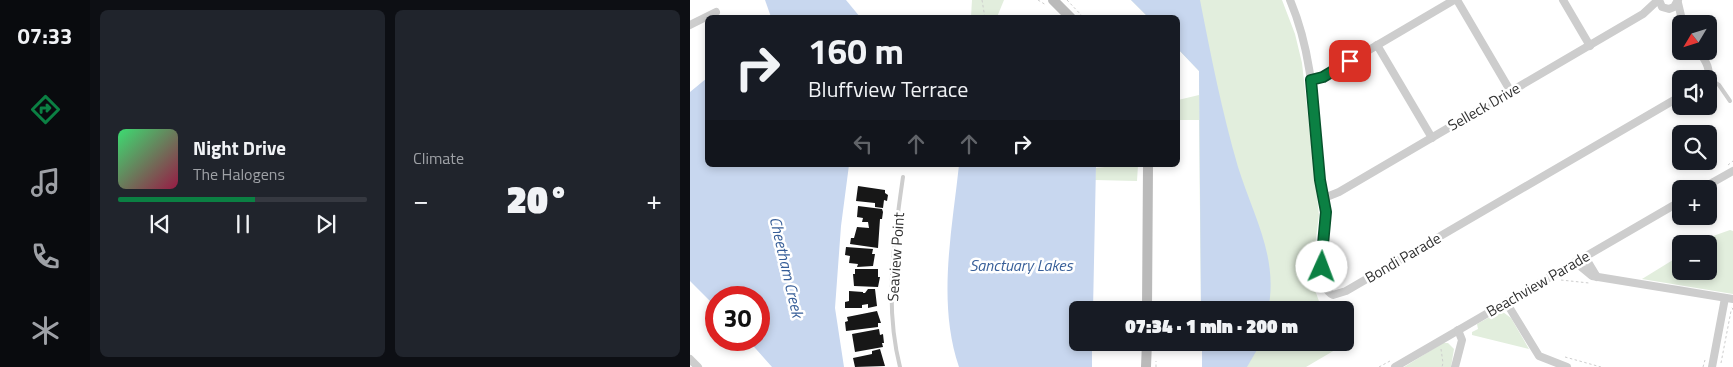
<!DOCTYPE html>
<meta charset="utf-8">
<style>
body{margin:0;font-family:"Titillium Web",sans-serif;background:#20242c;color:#f1f3f6;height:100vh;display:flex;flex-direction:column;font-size:19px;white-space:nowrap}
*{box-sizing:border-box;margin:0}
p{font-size:16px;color:#9ea1a6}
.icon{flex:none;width:28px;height:28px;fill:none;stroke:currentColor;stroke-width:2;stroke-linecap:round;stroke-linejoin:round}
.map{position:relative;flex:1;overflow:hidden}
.drawer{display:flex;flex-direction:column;gap:10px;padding:10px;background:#0d0f14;width:600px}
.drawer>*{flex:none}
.top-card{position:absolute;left:15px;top:15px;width:475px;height:152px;border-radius:8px;box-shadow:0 2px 8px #0003;background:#171b24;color:#f1f3f6;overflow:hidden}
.needle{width:32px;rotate:232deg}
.fabs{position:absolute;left:982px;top:15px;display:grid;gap:10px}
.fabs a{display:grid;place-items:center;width:45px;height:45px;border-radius:8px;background:#171b24;box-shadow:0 2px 8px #0003;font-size:25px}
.speed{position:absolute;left:15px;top:286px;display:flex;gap:10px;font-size:25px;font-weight:700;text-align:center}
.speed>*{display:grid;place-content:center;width:65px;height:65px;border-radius:50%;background:#171b24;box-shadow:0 2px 8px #0003;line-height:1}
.speed .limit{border:8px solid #d22;background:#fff;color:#111}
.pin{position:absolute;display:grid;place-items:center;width:42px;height:42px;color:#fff;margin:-21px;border-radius:10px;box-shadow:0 2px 8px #0006}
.me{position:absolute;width:55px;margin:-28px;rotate:2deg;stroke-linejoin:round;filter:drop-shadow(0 0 4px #0008)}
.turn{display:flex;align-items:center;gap:18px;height:105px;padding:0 20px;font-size:22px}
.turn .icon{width:65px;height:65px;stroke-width:2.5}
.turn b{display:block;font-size:35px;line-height:42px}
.lanes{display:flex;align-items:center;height:48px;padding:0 20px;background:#0003;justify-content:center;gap:25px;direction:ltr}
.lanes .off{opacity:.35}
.big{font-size:38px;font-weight:800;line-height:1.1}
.drawer .tile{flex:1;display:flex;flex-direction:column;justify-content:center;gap:8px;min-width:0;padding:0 18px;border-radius:8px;background:#20242c}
.song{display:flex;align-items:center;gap:15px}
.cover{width:60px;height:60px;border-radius:8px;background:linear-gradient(135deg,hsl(140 70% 55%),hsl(340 70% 35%))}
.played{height:5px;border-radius:2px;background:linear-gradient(90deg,#0b8043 55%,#363941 55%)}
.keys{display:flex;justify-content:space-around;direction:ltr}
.heat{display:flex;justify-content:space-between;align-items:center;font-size:28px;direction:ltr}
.drawer .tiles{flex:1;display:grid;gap:10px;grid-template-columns:repeat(2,1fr)}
.trip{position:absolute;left:379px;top:301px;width:285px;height:50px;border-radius:8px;background:#171b24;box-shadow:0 2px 8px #0003;font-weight:800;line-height:50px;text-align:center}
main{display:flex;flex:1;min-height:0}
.menu{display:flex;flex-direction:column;width:90px;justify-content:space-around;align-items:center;background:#090b0e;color:#9ea1a6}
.menu .icon{width:35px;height:35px}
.menu .selected{color:#0b8043}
.menu b{font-size:22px;color:#f1f3f6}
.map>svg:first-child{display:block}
.green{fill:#e2eedd}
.water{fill:#c8d7ef}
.building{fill:#171717}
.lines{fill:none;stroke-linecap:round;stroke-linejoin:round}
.path{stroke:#cdcdcd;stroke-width:1;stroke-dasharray:2.5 2.5;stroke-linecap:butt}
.lane{stroke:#cdcdcd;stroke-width:4}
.street{stroke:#cdcdcd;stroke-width:8}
.secondary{stroke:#bababa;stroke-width:10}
.route-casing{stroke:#07532c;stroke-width:12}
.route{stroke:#0b8043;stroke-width:9}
.labels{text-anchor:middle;stroke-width:5;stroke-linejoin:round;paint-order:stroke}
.street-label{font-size:15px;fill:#303030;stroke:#fff}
.water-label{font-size:16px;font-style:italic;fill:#375e98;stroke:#fff}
</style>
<main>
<nav class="menu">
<b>07:33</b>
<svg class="icon selected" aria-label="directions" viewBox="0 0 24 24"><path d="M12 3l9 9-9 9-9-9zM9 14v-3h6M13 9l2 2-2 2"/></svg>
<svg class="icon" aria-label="music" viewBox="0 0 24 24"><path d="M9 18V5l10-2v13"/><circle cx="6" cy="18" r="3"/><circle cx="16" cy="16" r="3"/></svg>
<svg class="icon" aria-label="phone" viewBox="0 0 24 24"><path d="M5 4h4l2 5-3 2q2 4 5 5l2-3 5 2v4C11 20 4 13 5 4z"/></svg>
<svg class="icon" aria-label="climate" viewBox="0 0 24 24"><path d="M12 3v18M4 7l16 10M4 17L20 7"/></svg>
</nav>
<section class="drawer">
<div class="tiles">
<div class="tile">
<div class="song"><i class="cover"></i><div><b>Night Drive</b><p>The Halogens</p></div></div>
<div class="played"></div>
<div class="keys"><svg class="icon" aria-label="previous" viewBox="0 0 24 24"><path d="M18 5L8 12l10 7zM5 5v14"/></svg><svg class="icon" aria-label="pause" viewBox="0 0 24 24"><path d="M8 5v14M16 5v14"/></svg><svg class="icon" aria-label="next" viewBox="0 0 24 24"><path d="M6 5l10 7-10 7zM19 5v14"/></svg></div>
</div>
<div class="tile"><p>Climate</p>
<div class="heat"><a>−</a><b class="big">20°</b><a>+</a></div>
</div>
</div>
</section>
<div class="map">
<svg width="1043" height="367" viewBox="0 0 1043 367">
<rect width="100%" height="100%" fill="#fff"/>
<g class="green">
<path d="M282,0H314L307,17H281Z"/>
<path d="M441,0H592L605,34L612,63L629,215L624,253V287L632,310H511L509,120H488V100L509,95V71L488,49V18L458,17Z"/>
<path d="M433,165H448L447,181L405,180L406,168Z"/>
<path d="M1040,230L1043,231V294L952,279L991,255V271H1019V244H1010L1023,236Z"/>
<path d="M813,312L821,318L839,349L782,335V332L788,329L787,324L807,313Z"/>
<path d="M644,342L645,350L616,367H512V343Z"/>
<path d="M753,343H758L764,349L761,367H714Z"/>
</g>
<g class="water">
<path d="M75,0H156L170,17H81Z"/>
<path d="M441,0H510C521,56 532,112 548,167C563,215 589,258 578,310H511L509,71L488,49V18L458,17Z"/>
<path d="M17,78L18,165H159L151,226L145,308L154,367H82L58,340H69V298H26V307L0,281V92Z"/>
<path d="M269,165H406L403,310H388V342L402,343V367H269C247,302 262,231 269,165Z"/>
<path d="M512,343V342L571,343L557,367H512Z"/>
</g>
<g class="building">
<path d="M168,186L195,190V193L198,195L197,201L194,200L193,208L185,207V203L166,201Z"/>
<path d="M168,206L192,209L193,212L192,219H190L188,248L160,244L161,238H164L167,227L179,228L178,222H172L173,218L167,217Z"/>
<path d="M156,247L183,249L182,254H185L183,266L167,267L168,264L159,263L160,256L155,255Z"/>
<path d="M165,269H188V277H190L188,287L164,286L163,274H165Z"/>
<path d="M178,289H185L187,306L178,308V304L172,305V308H155V302L159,301V291L173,292V293H175Z"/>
<path d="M187,311L191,323H188V327L156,331L155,322L158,321L157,317Z"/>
<path d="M189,329L190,335L193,334L194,343H192L193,347L165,352L162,334Z"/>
<path d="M190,349L195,366L165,367L163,358L182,354V351Z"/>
</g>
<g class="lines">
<g class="path">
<path d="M292,0L295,18"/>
<path d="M348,0L356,5"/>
<path d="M377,0L394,18"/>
<path d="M1038,165L1043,161"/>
<path d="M996,189L1006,183"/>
<path d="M871,280L899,283"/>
<path d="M751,349L753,363L752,367"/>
<path d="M875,357L911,367"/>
<path d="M1031,363L1041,311L1043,309L1041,307"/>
<path d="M466,367V361"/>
<path d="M689,367L700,361"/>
<path d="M1013,367L1015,360"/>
</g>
<g class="lane">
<path d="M1018,78L1029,85L1040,101"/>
<path d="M210,367C194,304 204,240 213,177"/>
</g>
<g class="street">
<path d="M600,0C623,54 624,111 629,169C631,184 637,200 636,215C635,233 622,285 643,295L656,291L991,96"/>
<path d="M767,0L821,92"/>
<path d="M873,0L900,46"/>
<path d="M969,0L972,7L979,9L984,7L988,0"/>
<path d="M988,3L993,24"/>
<path d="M0,25L26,12"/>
<path d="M687,45L742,138"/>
<path d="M1009,51C1014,59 1022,69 1017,79"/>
<path d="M621,80L633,77L764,0"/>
<path d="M1011,189L1043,171"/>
<path d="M634,198L649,192L953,14L968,0"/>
<path d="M895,257L907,277"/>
<path d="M885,262L902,276L1043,299"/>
<path d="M816,302L849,356L877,367"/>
<path d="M0,359L8,367"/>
<path d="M705,367L991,201"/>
<path d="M765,367L772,340L768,330"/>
<path d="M1022,367L1035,298"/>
</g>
<g class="secondary">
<path d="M363,0L381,18"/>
<path d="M457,310L458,165"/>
<path d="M456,367L457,342"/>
</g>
</g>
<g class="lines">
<defs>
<path id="route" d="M632,267V255L636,212L630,180L621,80L633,77L660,61"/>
</defs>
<use href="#route" class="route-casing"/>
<use href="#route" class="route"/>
</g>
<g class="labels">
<g class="street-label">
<text transform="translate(794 107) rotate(-30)" y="5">Selleck Drive</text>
<text transform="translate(206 257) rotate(-86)" y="5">Seaview Point</text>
<text transform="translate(713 258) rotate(-30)" y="5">Bondi Parade</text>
<text transform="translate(848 284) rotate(-30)" y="5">Beachview Parade</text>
</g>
<g class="water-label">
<text x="331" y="271">Sanctuary Lakes</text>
<text transform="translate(97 267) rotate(77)" y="6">Cheetham Creek</text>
</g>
</g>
</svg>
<div class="fabs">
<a><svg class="needle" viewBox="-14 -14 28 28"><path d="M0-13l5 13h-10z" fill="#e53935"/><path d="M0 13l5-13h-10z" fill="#9ea1a6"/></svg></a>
<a><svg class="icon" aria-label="sound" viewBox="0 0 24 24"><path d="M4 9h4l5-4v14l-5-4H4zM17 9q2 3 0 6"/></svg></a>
<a><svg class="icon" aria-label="search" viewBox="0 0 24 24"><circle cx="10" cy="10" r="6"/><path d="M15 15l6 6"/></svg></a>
<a>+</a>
<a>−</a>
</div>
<div class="speed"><div class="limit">30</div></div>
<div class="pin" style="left:660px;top:61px;background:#d93025"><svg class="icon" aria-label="arrive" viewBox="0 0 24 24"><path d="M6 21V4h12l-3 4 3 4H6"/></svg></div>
<svg class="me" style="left:632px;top:267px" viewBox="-20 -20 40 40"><circle r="19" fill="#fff"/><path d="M0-13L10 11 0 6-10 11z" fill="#0b8043"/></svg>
<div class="trip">07:34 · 1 min · 200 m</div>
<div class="top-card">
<div class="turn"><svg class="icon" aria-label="right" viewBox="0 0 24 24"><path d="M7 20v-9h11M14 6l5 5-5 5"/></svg><div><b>160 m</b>Bluffview Terrace</div></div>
<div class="lanes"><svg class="icon off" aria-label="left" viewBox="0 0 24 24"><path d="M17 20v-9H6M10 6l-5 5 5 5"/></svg><svg class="icon off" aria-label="ahead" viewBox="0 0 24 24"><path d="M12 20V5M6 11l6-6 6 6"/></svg><svg class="icon off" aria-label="ahead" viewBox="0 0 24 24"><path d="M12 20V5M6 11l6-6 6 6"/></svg><svg class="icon" aria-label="right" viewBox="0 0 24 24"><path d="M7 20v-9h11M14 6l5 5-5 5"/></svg></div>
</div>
</div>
</main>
